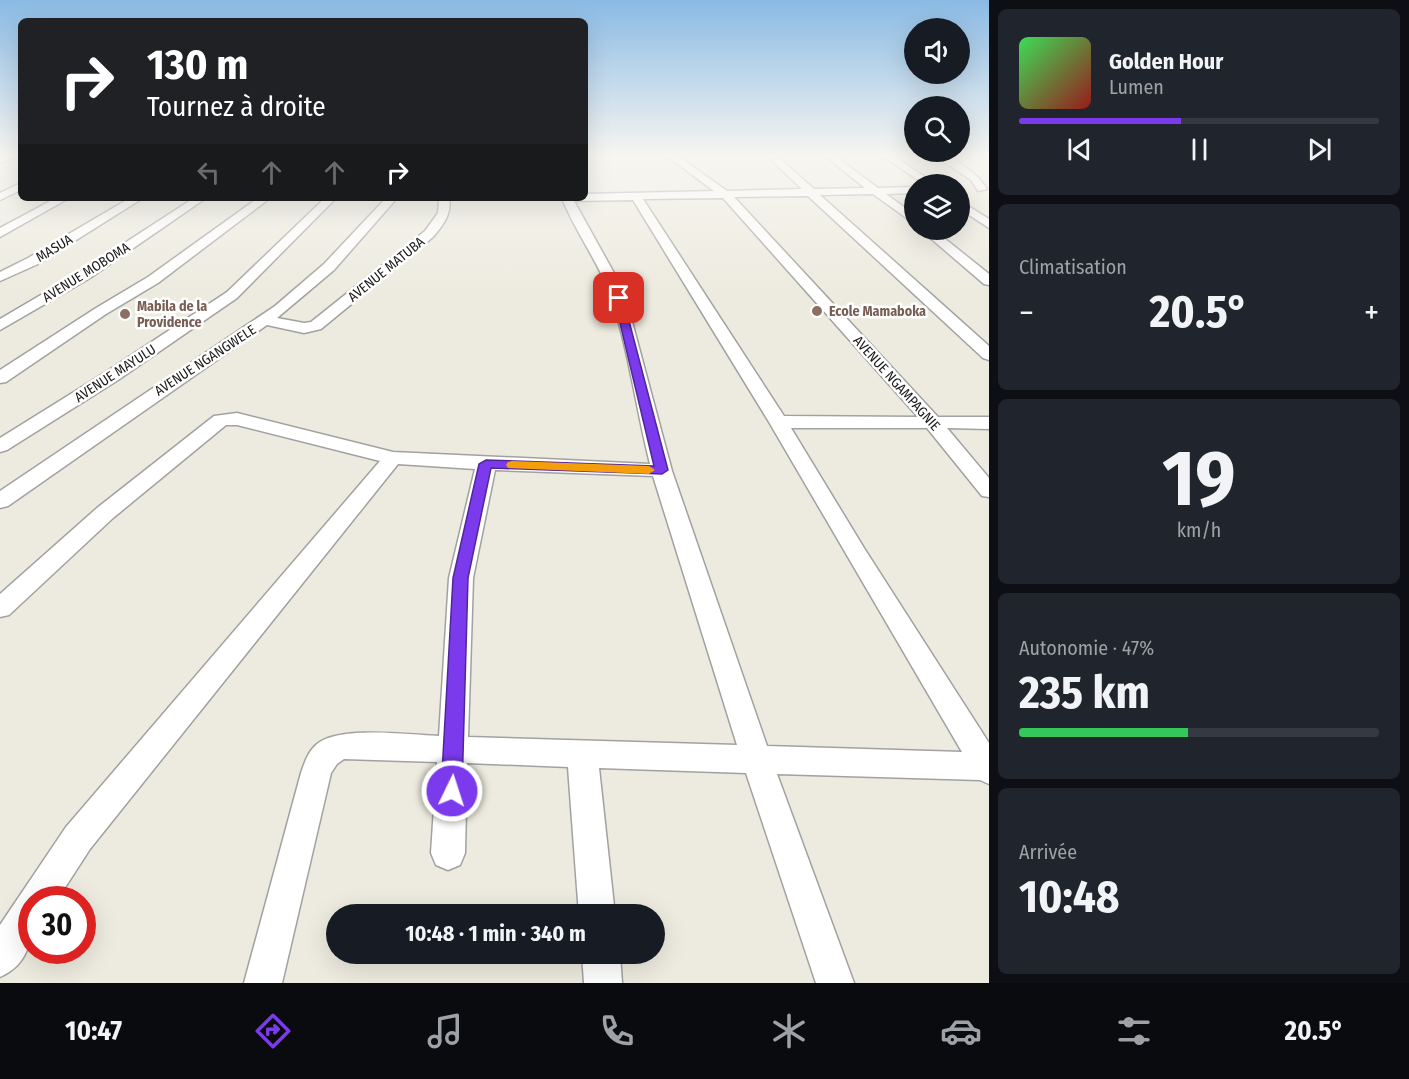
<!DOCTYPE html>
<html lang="fr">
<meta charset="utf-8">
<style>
body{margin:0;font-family:"Fira Sans Condensed",sans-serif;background:#20242c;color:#f1f3f6;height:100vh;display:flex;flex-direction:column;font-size:22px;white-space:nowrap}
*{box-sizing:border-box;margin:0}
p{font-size:20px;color:#9ea1a6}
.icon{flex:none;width:33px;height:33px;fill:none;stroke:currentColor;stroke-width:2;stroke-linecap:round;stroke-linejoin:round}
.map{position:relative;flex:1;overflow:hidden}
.panel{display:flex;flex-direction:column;gap:9px;padding:9px;background:#0d0f14;width:420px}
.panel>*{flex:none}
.guide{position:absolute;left:18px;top:18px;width:570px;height:183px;border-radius:9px;box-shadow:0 6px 24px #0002;background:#202124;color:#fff;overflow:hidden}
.tools{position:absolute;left:904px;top:18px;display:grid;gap:12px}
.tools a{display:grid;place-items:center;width:66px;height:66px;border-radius:50%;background:#171b24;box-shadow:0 6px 24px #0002;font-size:30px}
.speed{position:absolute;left:18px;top:886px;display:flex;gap:12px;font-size:30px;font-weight:700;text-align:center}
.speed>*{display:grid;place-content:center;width:78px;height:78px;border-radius:50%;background:#171b24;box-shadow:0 6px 24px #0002;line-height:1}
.speed .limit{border:9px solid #d22;background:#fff;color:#111}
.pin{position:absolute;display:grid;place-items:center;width:51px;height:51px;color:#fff;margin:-26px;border-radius:12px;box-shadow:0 3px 9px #0006}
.me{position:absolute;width:66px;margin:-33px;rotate:4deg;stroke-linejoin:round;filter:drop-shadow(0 0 4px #0008)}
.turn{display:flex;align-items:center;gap:21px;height:126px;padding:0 30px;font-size:27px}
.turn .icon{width:78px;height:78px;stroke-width:2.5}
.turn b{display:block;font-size:42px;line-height:51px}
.lanes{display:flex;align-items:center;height:57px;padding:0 30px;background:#0003;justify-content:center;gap:30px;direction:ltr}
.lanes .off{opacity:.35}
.big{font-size:45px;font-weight:700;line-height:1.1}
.panel .card{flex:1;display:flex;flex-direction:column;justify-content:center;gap:9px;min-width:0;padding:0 21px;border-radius:9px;background:#20242c}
.panel .dial{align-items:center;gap:0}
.dial b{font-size:78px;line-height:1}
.song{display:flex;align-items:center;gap:18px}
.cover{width:72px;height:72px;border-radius:9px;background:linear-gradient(135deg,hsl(130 70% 55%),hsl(0 70% 35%))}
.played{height:6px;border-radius:3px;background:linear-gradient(90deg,#7c3aed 45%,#363941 45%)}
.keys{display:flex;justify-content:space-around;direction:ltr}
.heat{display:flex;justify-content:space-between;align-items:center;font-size:33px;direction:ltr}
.charge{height:9px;border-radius:4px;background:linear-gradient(90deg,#34c759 47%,#363941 0)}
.trip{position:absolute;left:326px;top:904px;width:339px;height:60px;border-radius:30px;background:#171b24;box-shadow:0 6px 24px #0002;font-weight:700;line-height:60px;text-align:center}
.menu{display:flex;height:96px;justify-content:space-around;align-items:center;background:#090b0e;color:#9ea1a6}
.menu .icon{width:42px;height:42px}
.menu .current{color:#7c3aed}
.menu b{font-size:27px;color:#f1f3f6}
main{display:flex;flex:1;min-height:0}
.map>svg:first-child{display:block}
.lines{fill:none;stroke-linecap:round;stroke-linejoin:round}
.street-casing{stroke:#a1a1a1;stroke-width:3}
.street{fill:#fff;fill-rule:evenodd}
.route{fill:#7c3aed;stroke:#51269a;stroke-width:1.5}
.slow{fill:#f59e0b}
.education-dot{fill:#8d6e63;stroke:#fff;stroke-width:2}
.labels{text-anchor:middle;stroke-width:5;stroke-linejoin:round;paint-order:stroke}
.far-street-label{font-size:14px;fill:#1a1a1a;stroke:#fff}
.far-education-label{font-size:14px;font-weight:bold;fill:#785e54;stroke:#fff;text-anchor:start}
</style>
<main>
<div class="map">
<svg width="989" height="983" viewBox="0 0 989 983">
<rect width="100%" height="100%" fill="#edebdf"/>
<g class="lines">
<defs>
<g id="street">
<path d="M13,156L12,158L0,163V157Z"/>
<path d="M667,156H678L727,191L802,189L767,156H777L814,189L865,188L825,156H835L878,188L915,187V193L886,194L915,215V224L873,194L820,195L989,346V360L983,358L808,196L734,197L938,417H989V429L947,428L989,478V497L982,496L927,428H791L864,548L989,743V784L980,780L777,774L854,983H816L746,773L599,768L615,915H579L568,767L467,763L465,853L460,865L448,870L436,865L431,853L437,762L344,759L337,764L331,773L282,983H244L301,773C304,764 308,752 316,745C338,725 409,735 439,736L449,578L475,469L398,464L90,849L57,900H32C32,931 34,962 0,977V925L66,827L380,461L237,425H226L113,518L9,615L0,617V594L97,508L214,416L237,413L393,452L650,464C636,409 629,351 611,297C599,262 575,232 562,198H585V194L714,191ZM723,198L918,417L784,416L643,199ZM633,200L769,422L962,752L767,746L672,471L626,299L614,273L574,201ZM495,470L653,476L737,745L468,737L473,578Z"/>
<path d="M883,156H894L935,184H924Z"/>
<path d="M935,156C955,156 976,172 987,189L978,191L971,180Z"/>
<path d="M982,156H989V161Z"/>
<path d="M21,183V190L0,200V193Z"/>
<path d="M56,198H69L0,237V228Z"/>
<path d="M130,198H143L38,264L0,281V272L28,258Z"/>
<path d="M194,198H206L90,278L0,330V319L80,272Z"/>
<path d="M258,198H270L158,283L106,314L6,382L0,383V370L96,308L148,277Z"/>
<path d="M325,198H336L237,298L118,380L7,450L0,452V438L106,372L227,292Z"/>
<path d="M386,198H397L334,270L277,318L304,323L311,322L425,231L438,213L439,198H449C452,214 443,225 433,237L321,329L304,333L267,325L8,506L0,508V491L275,306L324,264Z"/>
<path d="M960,201L989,219V228L960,209Z"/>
<path d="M921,230H934L989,274V285L984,284Z"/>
<path d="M582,954H620L622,983H584Z"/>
</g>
</defs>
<use href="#street" class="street-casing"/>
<use href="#street" class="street"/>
</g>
<linearGradient id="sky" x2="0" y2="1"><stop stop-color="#8abae4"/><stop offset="0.53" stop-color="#f7f6f1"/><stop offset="1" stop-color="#f7f6f1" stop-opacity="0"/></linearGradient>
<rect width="989" height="294" fill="url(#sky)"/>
<path class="route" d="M619,295L623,298L668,470L662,474L491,468L468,578L462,791L459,798L452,801L444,798L441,791L453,578L479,464L486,460L654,466L614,298Z"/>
<path class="slow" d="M512,461L649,466L655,470L649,474L508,468L506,465L508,462Z"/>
<g class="education-dot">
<circle cx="817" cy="311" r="6"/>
<circle cx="125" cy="314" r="6"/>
</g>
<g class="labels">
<g class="far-street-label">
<text transform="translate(54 248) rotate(-31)" y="5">MASUA</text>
<text transform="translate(386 269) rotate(-39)" y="5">AVENUE MATUBA</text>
<text transform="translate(86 272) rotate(-32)" y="5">AVENUE MOBOMA</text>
<text transform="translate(205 360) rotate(-33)" y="5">AVENUE NGANGWELE</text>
<text transform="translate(115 373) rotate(-33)" y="5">AVENUE MAYULU</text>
<text transform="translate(897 383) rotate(48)" y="5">AVENUE NGAMPAGNIE</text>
</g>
<g class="far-education-label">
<text x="137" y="311">Mabila de la<tspan x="137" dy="16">Providence</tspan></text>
<text x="829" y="316">Ecole Mamaboka</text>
</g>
</g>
</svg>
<div class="tools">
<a><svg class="icon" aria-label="sound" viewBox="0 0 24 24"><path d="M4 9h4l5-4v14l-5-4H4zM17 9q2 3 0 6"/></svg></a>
<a><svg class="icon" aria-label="search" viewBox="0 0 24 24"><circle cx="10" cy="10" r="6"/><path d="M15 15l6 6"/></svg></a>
<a><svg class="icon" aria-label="layers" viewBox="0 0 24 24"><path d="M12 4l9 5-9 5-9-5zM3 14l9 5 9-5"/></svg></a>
</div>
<div class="speed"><div class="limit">30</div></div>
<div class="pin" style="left:619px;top:298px;background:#d93025"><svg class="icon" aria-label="arrive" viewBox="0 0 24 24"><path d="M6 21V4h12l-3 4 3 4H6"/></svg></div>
<svg class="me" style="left:452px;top:791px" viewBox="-20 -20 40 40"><circle r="17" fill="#7c3aed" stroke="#fff" stroke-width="3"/><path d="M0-11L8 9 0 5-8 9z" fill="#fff"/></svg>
<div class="trip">10:48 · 1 min · 340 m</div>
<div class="guide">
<div class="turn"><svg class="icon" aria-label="right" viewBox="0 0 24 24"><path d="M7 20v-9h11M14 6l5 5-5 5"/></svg><div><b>130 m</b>Tournez à droite</div></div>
<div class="lanes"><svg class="icon off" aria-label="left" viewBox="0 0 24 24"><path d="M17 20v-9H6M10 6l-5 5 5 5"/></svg><svg class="icon off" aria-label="ahead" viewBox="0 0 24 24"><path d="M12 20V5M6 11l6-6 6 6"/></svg><svg class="icon off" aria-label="ahead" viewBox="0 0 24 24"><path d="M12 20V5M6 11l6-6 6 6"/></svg><svg class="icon" aria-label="right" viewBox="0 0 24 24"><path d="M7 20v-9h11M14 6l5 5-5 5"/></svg></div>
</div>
</div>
<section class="panel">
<div class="card">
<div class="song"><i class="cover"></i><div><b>Golden Hour</b><p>Lumen</p></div></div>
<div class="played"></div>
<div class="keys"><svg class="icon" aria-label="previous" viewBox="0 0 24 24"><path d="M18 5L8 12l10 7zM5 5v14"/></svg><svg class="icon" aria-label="pause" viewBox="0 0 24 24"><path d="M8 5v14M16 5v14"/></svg><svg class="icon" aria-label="next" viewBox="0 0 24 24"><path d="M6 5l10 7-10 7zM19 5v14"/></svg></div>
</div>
<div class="card"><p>Climatisation</p>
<div class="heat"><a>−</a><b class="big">20.5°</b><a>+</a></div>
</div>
<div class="card dial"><b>19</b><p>km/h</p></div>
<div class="card"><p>Autonomie · 47%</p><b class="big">235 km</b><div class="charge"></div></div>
<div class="card"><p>Arrivée</p><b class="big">10:48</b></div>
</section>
</main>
<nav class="menu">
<b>10:47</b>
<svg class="icon current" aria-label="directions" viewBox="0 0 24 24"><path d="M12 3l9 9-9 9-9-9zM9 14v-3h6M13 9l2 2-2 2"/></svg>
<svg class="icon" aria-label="music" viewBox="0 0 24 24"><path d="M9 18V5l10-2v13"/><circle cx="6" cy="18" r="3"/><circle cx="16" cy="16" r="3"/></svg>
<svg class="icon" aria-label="phone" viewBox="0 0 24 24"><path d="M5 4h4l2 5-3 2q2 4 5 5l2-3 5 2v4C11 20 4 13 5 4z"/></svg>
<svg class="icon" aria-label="climate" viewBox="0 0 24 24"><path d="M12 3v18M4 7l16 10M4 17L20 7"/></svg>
<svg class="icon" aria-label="car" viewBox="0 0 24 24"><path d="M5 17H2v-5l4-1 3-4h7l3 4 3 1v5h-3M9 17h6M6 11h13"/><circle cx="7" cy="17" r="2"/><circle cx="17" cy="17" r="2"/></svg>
<svg class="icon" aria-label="filters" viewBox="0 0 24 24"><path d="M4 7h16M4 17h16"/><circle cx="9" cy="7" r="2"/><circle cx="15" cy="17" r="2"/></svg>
<b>20.5°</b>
</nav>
